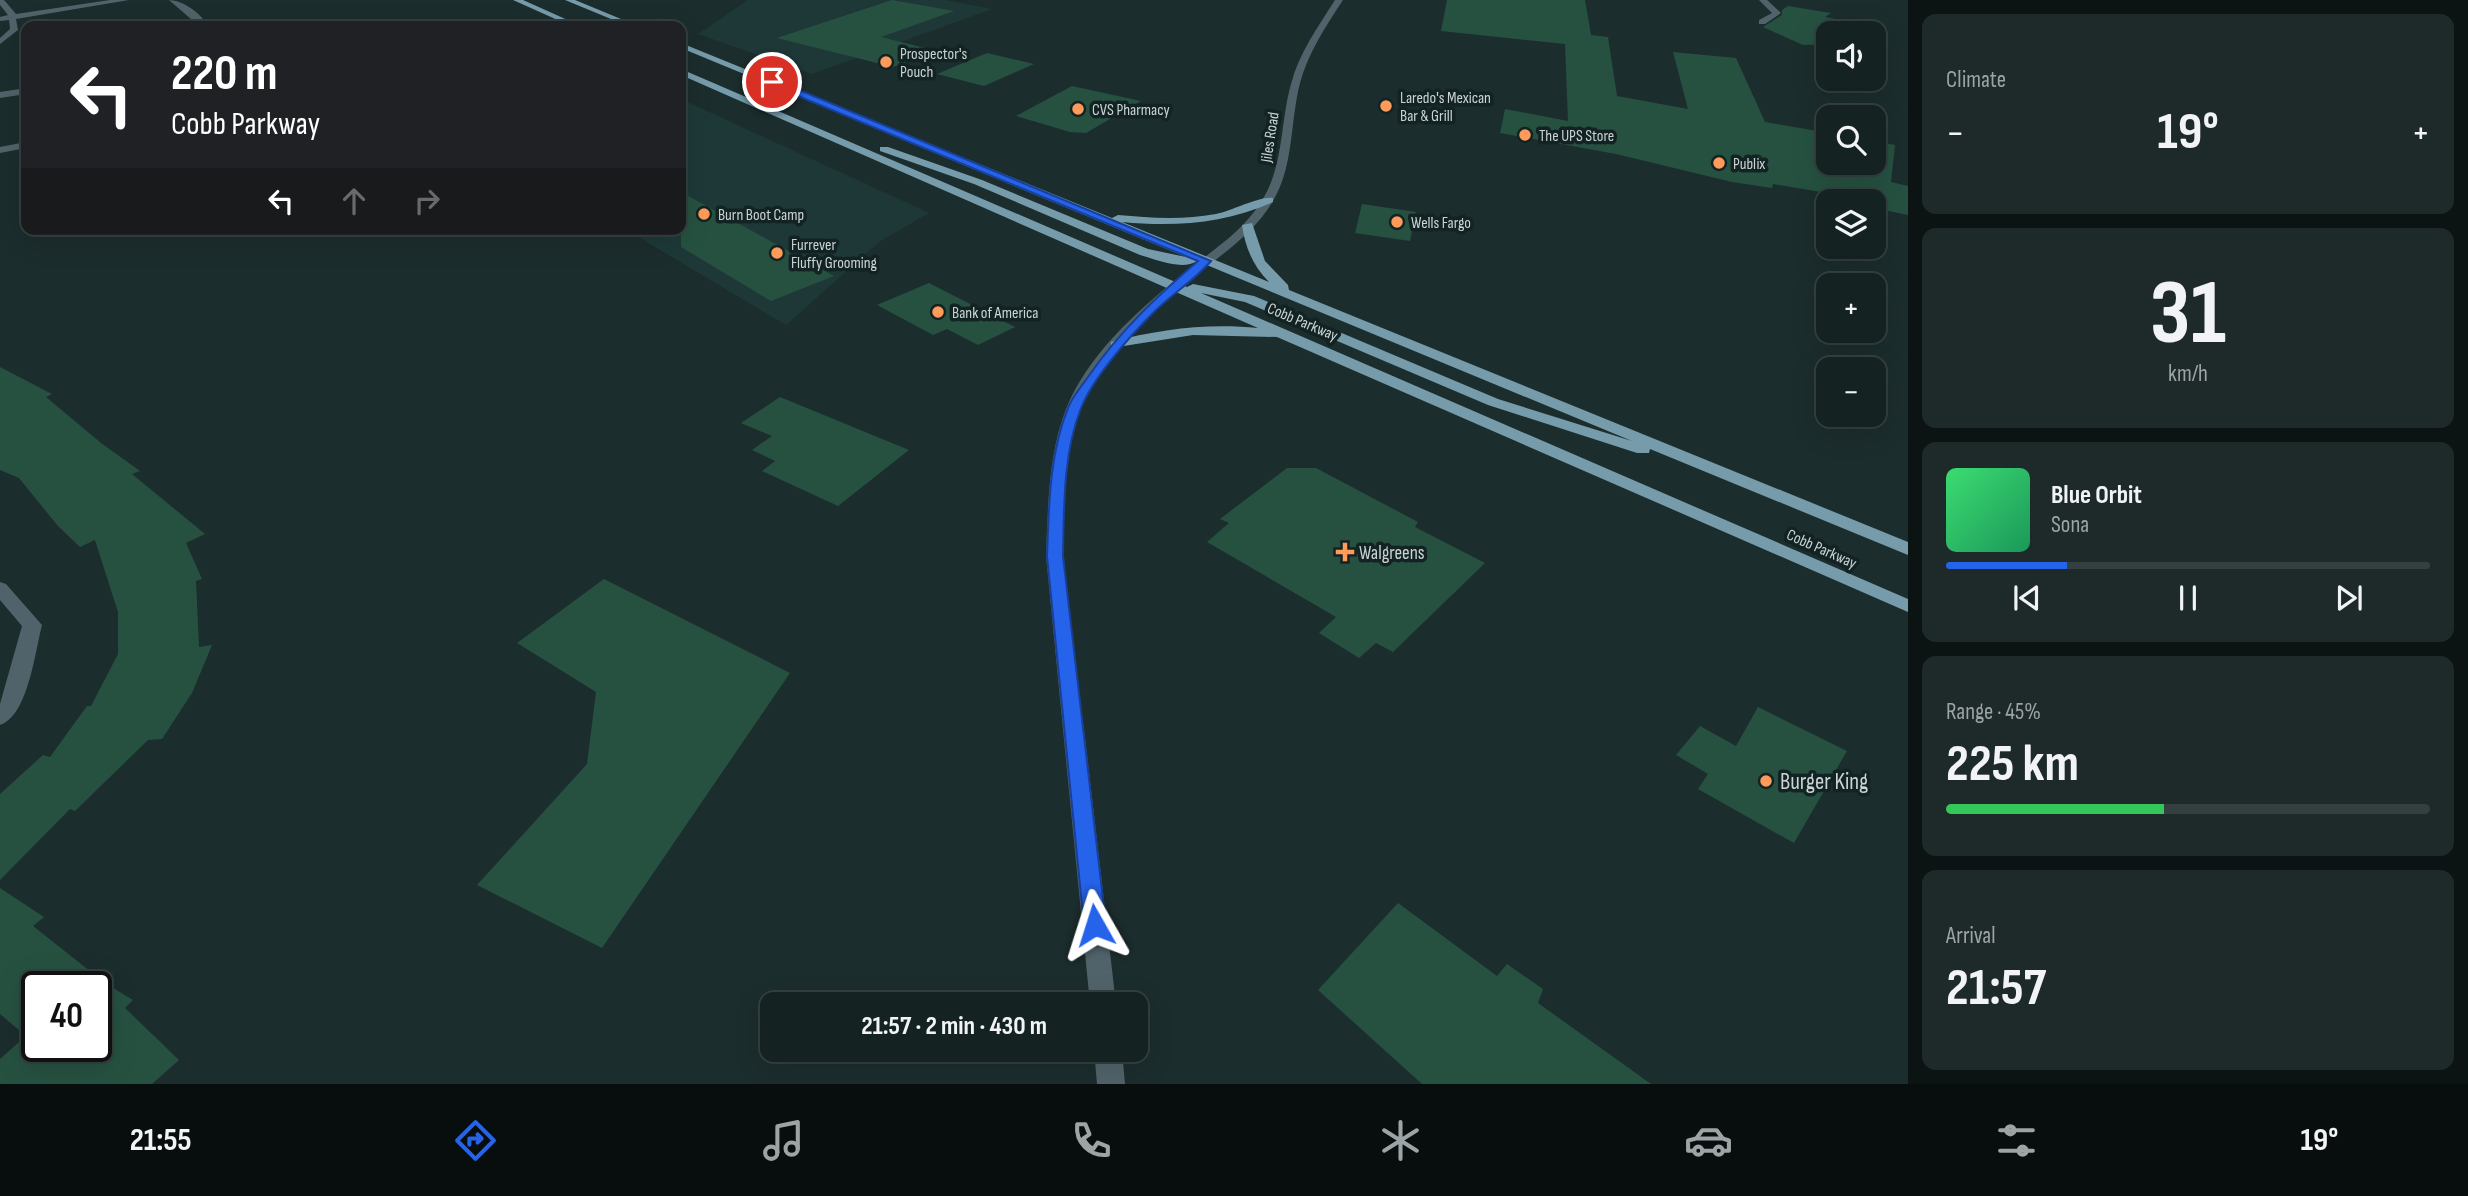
<!DOCTYPE html>
<meta charset="utf-8">
<style>
body{margin:0;font-family:"Sofia Sans Condensed",sans-serif;background:#1e2a2a;color:#f1f3f6;height:100vh;display:flex;flex-direction:column;font-size:26px;white-space:nowrap}
*{box-sizing:border-box;margin:0}
p{font-size:23px;color:#9da4a5}
.icon{flex:none;width:38px;height:38px;fill:none;stroke:currentColor;stroke-width:2;stroke-linecap:round;stroke-linejoin:round}
.map{position:relative;flex:1;overflow:hidden}
.panel{display:flex;flex-direction:column;gap:14px;padding:14px;background:#0c1313;width:560px}
.panel>*{flex:none}
.guide{position:absolute;left:21px;top:21px;width:665px;height:214px;border-radius:14px;box-shadow:0 7px 28px #0002,0 0 0 2px #343f40;background:#202124;color:#fff;overflow:hidden}
.controls{position:absolute;left:1816px;top:21px;display:grid;gap:14px}
.controls a{display:grid;place-items:center;width:70px;height:70px;border-radius:14px;background:#152222;box-shadow:0 7px 28px #0002,0 0 0 2px #343f40;font-size:35px}
.speed{position:absolute;left:21px;top:971px;display:flex;gap:14px;font-size:35px;font-weight:700;text-align:center}
.speed>*{display:grid;place-content:center;width:91px;height:91px;border-radius:50%;background:#152222;box-shadow:0 7px 28px #0002,0 0 0 2px #343f40;line-height:1}
.speed .limit{border:4px solid #111;border-radius:10px;background:#fff;color:#111}
.pin{position:absolute;display:grid;place-items:center;width:60px;height:60px;color:#fff;margin:-30px;border:4px solid #fff;border-radius:50%;box-shadow:0 2px 7px #0007}
.me{position:absolute;width:77px;margin:-38px;rotate:354deg;stroke-linejoin:round;filter:drop-shadow(0 0 5px #0008)}
.turn{display:flex;align-items:center;gap:24px;height:147px;padding:0 35px;font-size:32px}
.turn .icon{width:91px;height:91px;stroke-width:2.5}
.turn b{display:block;font-size:49px;line-height:60px}
.lanes{display:flex;align-items:center;height:66px;padding:0 35px;background:#0003;justify-content:center;gap:35px;direction:ltr}
.lanes .off{opacity:.35}
.big{font-size:52px;font-weight:700;line-height:1.1}
.panel .card{flex:1;display:flex;flex-direction:column;justify-content:center;gap:10px;min-width:0;padding:0 24px;border-radius:14px;background:#1e2a2a}
.panel .dial{align-items:center;gap:0}
.dial b{font-size:91px;line-height:1}
.song{display:flex;align-items:center;gap:21px}
.cover{width:84px;height:84px;border-radius:10px;background:linear-gradient(135deg,hsl(140 70% 55%),hsl(150 70% 35%))}
.played{height:7px;border-radius:4px;background:linear-gradient(90deg,#2563eb 25%,#343f40 25%)}
.keys{display:flex;justify-content:space-around;direction:ltr}
.heat{display:flex;justify-content:space-between;align-items:center;font-size:38px;direction:ltr}
.charge{height:10px;border-radius:5px;background:linear-gradient(90deg,#34c759 45%,#343f40 0)}
.trip{position:absolute;left:760px;top:992px;width:388px;height:70px;border-radius:14px;background:#152222;box-shadow:0 7px 28px #0002,0 0 0 2px #343f40;font-weight:700;line-height:70px;text-align:center}
.dock{display:flex;height:112px;justify-content:space-around;align-items:center;background:#080e0e;color:#9da4a5}
.dock .icon{width:49px;height:49px}
.dock .on{color:#2563eb}
.dock b{font-size:32px;color:#f1f3f6}
main{display:flex;flex:1;min-height:0}
.map>svg:first-child{display:block}
.built{fill:#1e3838}
.building{fill:#265141;fill-rule:evenodd}
.lines{fill:none;stroke-linecap:round;stroke-linejoin:round}
.minor{fill:#51636a;fill-rule:evenodd}
.tertiary{fill:#51636a;fill-rule:evenodd}
.primary{fill:#769bab;fill-rule:evenodd}
.route{fill:#2563eb;stroke:#184099;stroke-width:2}
.poi-dot{fill:#ff9b5a;stroke:#132323;stroke-width:2.5}
.labels{text-anchor:middle;stroke-width:7;stroke-linejoin:round;paint-order:stroke}
.far-poi-label{font-size:16px;fill:#cad4d4;stroke:#132323;text-anchor:start}
.far-street-label{font-size:16px;fill:#cad4d4;stroke:#132323}
.poi-label{font-size:19px;fill:#cad4d4;stroke:#132323;text-anchor:start}
.near-poi-label{font-size:23px;fill:#cad4d4;stroke:#132323;text-anchor:start}
</style>
<main>
<div class="map">
<svg width="1908" height="1084" viewBox="0 0 1908 1084">
<rect width="100%" height="100%" fill="#1c2d2d"/>
<g class="built">
<path d="M748,0H945L992,9L812,74L698,34Z"/>
<path d="M681,99L929,213L879,242L786,325L625,229H681Z"/>
</g>
<g class="building">
<path d="M892,0L954,11L881,37L937,51L893,67L777,38Z"/>
<path d="M1447,0H1585L1591,35L1608,37L1617,96L1688,109L1673,52L1736,58L1765,122L1829,133V163H1874V141L1895,145L1891,182L1908,186V215L1874,208V201L1773,184L1772,188L1732,182L1616,154L1500,133L1505,109L1568,121L1565,44L1441,31Z"/>
<path d="M1788,6L1831,13L1825,17L1835,19L1830,23L1873,30V33H1829V44L1803,45L1763,27L1782,15V10Z"/>
<path d="M987,53L1034,64L984,86L937,74Z"/>
<path d="M1072,86L1141,101L1086,133L1070,132L1016,116Z"/>
<path d="M681,192L834,276L771,301L681,247Z"/>
<path d="M1362,204L1416,212L1410,241L1355,233Z"/>
<path d="M929,283L976,307L1015,327L978,345L947,329L933,335L877,305Z"/>
<path d="M0,367L52,394L46,397L101,443L140,471L132,474L205,534L186,543L202,579L196,581L199,647L212,645L192,693L162,739L148,740L75,811L70,809L0,880V794L43,755L50,757L87,706H91L118,654V612L95,540L80,547L58,526L19,478L0,470Z"/>
<path d="M780,397L909,450L838,506L762,471L775,461L752,450L772,436L741,423Z"/>
<path d="M1287,468H1316L1418,522L1415,527L1485,563L1393,652L1376,643L1359,658L1319,633L1336,617L1207,542L1229,523L1220,519Z"/>
<path d="M604,579L790,673L602,948L477,885L587,764L596,692L517,643Z"/>
<path d="M1758,707L1847,751L1794,843L1698,789L1708,774L1676,755L1700,726L1736,746Z"/>
<path d="M0,888L44,917L33,926L105,983L133,1000L125,1008L179,1060L152,1084H0V1059L26,1036L0,1014ZM37,987H96V1046H37Z"/>
<path d="M1398,903L1497,976L1507,964L1543,989L1538,1003L1651,1084H1422L1318,990Z"/>
</g>
<g class="lines">
<g class="minor">
<path d="M0,0H4L16,14L110,0H129L16,19L18,30L0,44V38L10,29L9,20L0,21V17L8,15L0,5Z"/>
<path d="M169,0C182,0 203,14 207,26H199Z"/>
<path d="M1759,0H1767L1781,13L1765,24H1759V20L1772,13Z"/>
<path d="M26,88V94L0,98V92Z"/>
<path d="M26,142V148L0,153V147Z"/>
<path d="M0,582L6,584L42,625C35,652 28,716 0,725V704L22,626L0,600Z"/>
</g>
<g class="tertiary">
<path d="M1335,0H1343C1326,26 1308,53 1300,83C1290,122 1294,166 1273,201C1253,235 1219,256 1189,281C1153,311 1117,345 1092,386C1038,475 1074,646 1086,746C1096,832 1106,918 1116,1004H1090L1046,556C1048,507 1048,455 1066,409C1087,356 1136,312 1179,277C1207,254 1241,234 1261,202C1284,167 1280,123 1291,84C1299,53 1318,27 1335,0Z"/>
<path d="M1094,1050H1122L1125,1084H1097Z"/>
</g>
<g class="primary">
<path d="M513,0H523L581,26H571Z"/>
<path d="M565,0H575L638,26H628Z"/>
<path d="M681,43L1112,218L1118,215C1151,218 1183,220 1216,214C1232,211 1259,196 1273,198V202C1224,224 1174,227 1122,222L1269,282C1253,266 1245,247 1242,225L1252,223L1265,261L1288,285L1289,290L1908,542V555L1650,449L1649,453H1637L1488,405L1245,302L1201,293L1908,599V612L1277,337L1193,335L1111,348V342C1160,329 1208,323 1258,328L681,75V69L1187,287L1193,284L1254,296L1498,399L1632,441L1197,261C1182,271 1155,259 1140,255L974,184L880,151V147H888L982,180L1148,249L1186,257L681,48Z"/>
</g>
</g>
<path class="route" d="M769,80H775L1211,261C1194,281 1170,295 1152,314C1129,337 1093,378 1081,408C1063,453 1064,508 1063,556L1106,925L1103,932L1095,935L1087,932L1084,925L1047,556C1049,507 1049,454 1068,408C1072,397 1081,387 1088,377C1119,332 1156,297 1198,261L769,84Z"/>
<g class="poi-dot">
<circle cx="886" cy="62" r="7"/>
<circle cx="1386" cy="106" r="7"/>
<circle cx="1078" cy="109" r="7"/>
<circle cx="1525" cy="135" r="7"/>
<circle cx="1719" cy="163" r="7"/>
<circle cx="704" cy="214" r="7"/>
<circle cx="1397" cy="222" r="7"/>
<circle cx="777" cy="253" r="7"/>
<circle cx="938" cy="312" r="7"/>
<path d="M1341.5 541.5h7v7h7v7h-7v7h-7v-7h-7v-7h7z"/>
<circle cx="1766" cy="781" r="7"/>
</g>
<g class="labels">
<g class="far-poi-label">
<text x="900" y="59">Prospector's<tspan x="900" dy="18">Pouch</tspan></text>
<text x="1400" y="103">Laredo's Mexican<tspan x="1400" dy="18">Bar &amp; Grill</tspan></text>
<text x="1092" y="115">CVS Pharmacy</text>
<text x="1539" y="141">The UPS Store</text>
<text x="1733" y="169">Publix</text>
<text x="718" y="220">Burn Boot Camp</text>
<text x="1411" y="228">Wells Fargo</text>
<text x="791" y="250">Furrever<tspan x="791" dy="18">Fluffy Grooming</tspan></text>
<text x="952" y="318">Bank of America</text>
</g>
<g class="far-street-label">
<text transform="translate(1269 137) rotate(-81)" y="6">Jiles Road</text>
<text transform="translate(1303 321) rotate(23)" y="6">Cobb Parkway</text>
<text transform="translate(1822 548) rotate(24)" y="6">Cobb Parkway</text>
</g>
<g class="poi-label">
<text x="1359" y="559">Walgreens</text>
</g>
<g class="near-poi-label">
<text x="1780" y="789">Burger King</text>
</g>
</g>
</svg>
<div class="controls">
<a><svg class="icon" aria-label="sound" viewBox="0 0 24 24"><path d="M4 9h4l5-4v14l-5-4H4zM17 9q2 3 0 6"/></svg></a>
<a><svg class="icon" aria-label="search" viewBox="0 0 24 24"><circle cx="10" cy="10" r="6"/><path d="M15 15l6 6"/></svg></a>
<a><svg class="icon" aria-label="layers" viewBox="0 0 24 24"><path d="M12 4l9 5-9 5-9-5zM3 14l9 5 9-5"/></svg></a>
<a>+</a>
<a>−</a>
</div>
<div class="speed"><div class="limit">40</div></div>
<div class="pin" style="left:772px;top:82px;background:#d93025"><svg class="icon" aria-label="arrive" viewBox="0 0 24 24"><path d="M6 21V4h12l-3 4 3 4H6"/></svg></div>
<svg class="me" style="left:1095px;top:925px" viewBox="-20 -20 40 40"><path d="M0-17L14 15 0 8-14 15z" fill="#2563eb" stroke="#fff" stroke-width="4"/></svg>
<div class="trip">21:57 · 2 min · 430 m</div>
<div class="guide">
<div class="turn"><svg class="icon" aria-label="left" viewBox="0 0 24 24"><path d="M17 20v-9H6M10 6l-5 5 5 5"/></svg><div><b>220 m</b>Cobb Parkway</div></div>
<div class="lanes"><svg class="icon" aria-label="left" viewBox="0 0 24 24"><path d="M17 20v-9H6M10 6l-5 5 5 5"/></svg><svg class="icon off" aria-label="ahead" viewBox="0 0 24 24"><path d="M12 20V5M6 11l6-6 6 6"/></svg><svg class="icon off" aria-label="right" viewBox="0 0 24 24"><path d="M7 20v-9h11M14 6l5 5-5 5"/></svg></div>
</div>
</div>
<section class="panel">
<div class="card"><p>Climate</p>
<div class="heat"><a>−</a><b class="big">19°</b><a>+</a></div>
</div>
<div class="card dial"><b>31</b><p>km/h</p></div>
<div class="card">
<div class="song"><i class="cover"></i><div><b>Blue Orbit</b><p>Sona</p></div></div>
<div class="played"></div>
<div class="keys"><svg class="icon" aria-label="previous" viewBox="0 0 24 24"><path d="M18 5L8 12l10 7zM5 5v14"/></svg><svg class="icon" aria-label="pause" viewBox="0 0 24 24"><path d="M8 5v14M16 5v14"/></svg><svg class="icon" aria-label="next" viewBox="0 0 24 24"><path d="M6 5l10 7-10 7zM19 5v14"/></svg></div>
</div>
<div class="card"><p>Range · 45%</p><b class="big">225 km</b><div class="charge"></div></div>
<div class="card"><p>Arrival</p><b class="big">21:57</b></div>
</section>
</main>
<nav class="dock">
<b>21:55</b>
<svg class="icon on" aria-label="directions" viewBox="0 0 24 24"><path d="M12 3l9 9-9 9-9-9zM9 14v-3h6M13 9l2 2-2 2"/></svg>
<svg class="icon" aria-label="music" viewBox="0 0 24 24"><path d="M9 18V5l10-2v13"/><circle cx="6" cy="18" r="3"/><circle cx="16" cy="16" r="3"/></svg>
<svg class="icon" aria-label="phone" viewBox="0 0 24 24"><path d="M5 4h4l2 5-3 2q2 4 5 5l2-3 5 2v4C11 20 4 13 5 4z"/></svg>
<svg class="icon" aria-label="climate" viewBox="0 0 24 24"><path d="M12 3v18M4 7l16 10M4 17L20 7"/></svg>
<svg class="icon" aria-label="car" viewBox="0 0 24 24"><path d="M5 17H2v-5l4-1 3-4h7l3 4 3 1v5h-3M9 17h6M6 11h13"/><circle cx="7" cy="17" r="2"/><circle cx="17" cy="17" r="2"/></svg>
<svg class="icon" aria-label="filters" viewBox="0 0 24 24"><path d="M4 7h16M4 17h16"/><circle cx="9" cy="7" r="2"/><circle cx="15" cy="17" r="2"/></svg>
<b>19°</b>
</nav>
